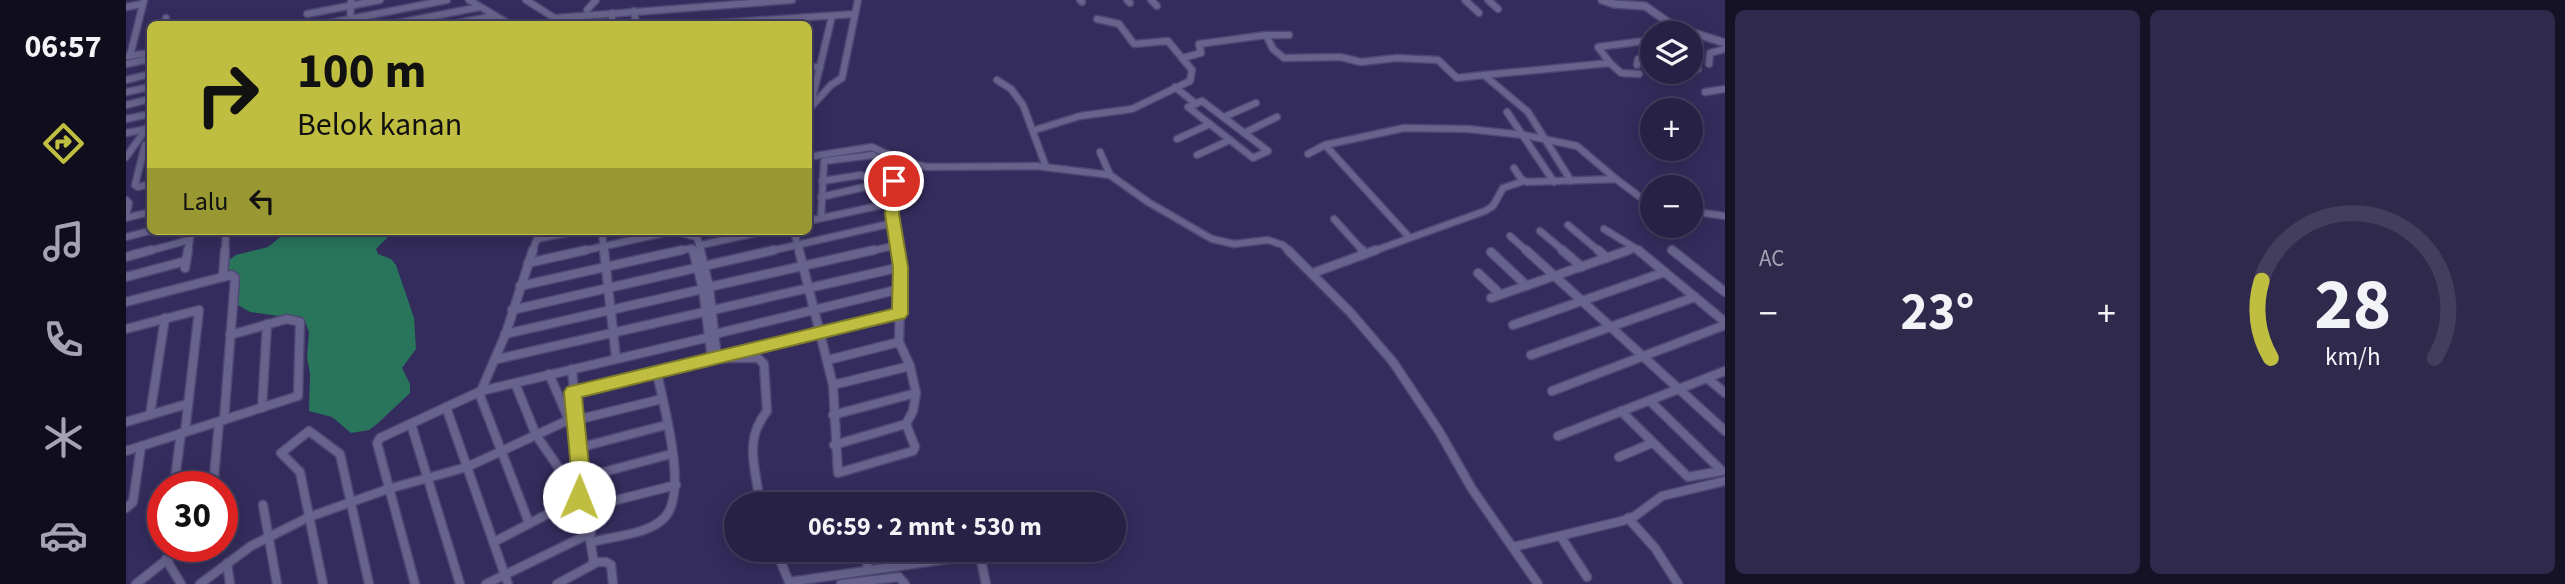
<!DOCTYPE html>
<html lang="id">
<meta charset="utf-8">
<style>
body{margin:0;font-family:"Source Sans 3",sans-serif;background:#2f294c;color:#f1f3f6;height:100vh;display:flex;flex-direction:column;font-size:26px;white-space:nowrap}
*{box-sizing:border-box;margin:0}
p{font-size:23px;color:#a4a3b3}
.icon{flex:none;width:38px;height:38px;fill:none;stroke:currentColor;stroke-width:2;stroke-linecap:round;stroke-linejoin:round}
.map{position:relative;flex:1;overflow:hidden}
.sheet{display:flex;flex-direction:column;gap:10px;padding:10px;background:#151226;width:840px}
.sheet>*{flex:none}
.guide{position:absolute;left:21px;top:21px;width:665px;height:214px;border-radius:10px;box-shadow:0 4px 18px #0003,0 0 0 2px #433e5e;background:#c0be40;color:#111;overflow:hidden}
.fabs{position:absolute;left:1514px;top:21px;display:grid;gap:14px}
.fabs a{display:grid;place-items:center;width:63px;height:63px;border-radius:50%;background:#272145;box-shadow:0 4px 18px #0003,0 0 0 2px #433e5e;font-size:35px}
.speed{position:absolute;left:21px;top:471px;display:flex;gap:14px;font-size:35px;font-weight:700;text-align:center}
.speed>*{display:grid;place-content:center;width:91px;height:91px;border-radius:50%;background:#272145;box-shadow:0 4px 18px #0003,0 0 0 2px #433e5e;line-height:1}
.speed .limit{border:10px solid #d22;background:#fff;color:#111}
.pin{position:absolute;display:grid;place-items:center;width:60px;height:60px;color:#fff;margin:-30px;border:4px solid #fff;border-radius:50%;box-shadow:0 2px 7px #0007}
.me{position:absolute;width:77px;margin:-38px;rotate:1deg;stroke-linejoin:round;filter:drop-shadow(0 0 5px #0008)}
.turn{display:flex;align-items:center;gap:24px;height:147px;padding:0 35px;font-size:32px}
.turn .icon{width:91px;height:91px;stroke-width:2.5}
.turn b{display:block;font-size:49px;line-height:60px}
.then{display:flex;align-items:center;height:66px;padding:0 35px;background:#0003;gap:14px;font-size:26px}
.big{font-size:52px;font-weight:700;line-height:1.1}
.sheet .widget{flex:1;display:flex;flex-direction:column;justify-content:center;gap:10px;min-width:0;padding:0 24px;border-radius:10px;background:#2f294c}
.sheet .dial{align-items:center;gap:0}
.dial svg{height:182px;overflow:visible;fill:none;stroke:#433e5e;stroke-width:7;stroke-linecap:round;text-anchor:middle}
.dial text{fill:#f1f3f6;stroke:none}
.heat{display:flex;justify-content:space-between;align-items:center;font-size:38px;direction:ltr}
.sheet .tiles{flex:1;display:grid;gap:10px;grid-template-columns:repeat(2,1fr)}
.trip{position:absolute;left:598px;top:492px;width:402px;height:70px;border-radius:35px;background:#272145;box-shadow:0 4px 18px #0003,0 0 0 2px #433e5e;font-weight:700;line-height:70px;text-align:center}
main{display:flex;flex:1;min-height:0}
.tab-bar{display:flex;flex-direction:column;width:126px;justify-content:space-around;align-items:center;background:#100d1c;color:#a4a3b3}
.tab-bar .icon{width:49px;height:49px}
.tab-bar .active{color:#c0be40}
.tab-bar b{font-size:32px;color:#f1f3f6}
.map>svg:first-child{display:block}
.water{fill:#28755c}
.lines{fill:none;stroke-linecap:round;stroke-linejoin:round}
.minor-far1-casing{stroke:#4e4774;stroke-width:9}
.minor-casing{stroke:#4e4774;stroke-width:11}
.tertiary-casing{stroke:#4e4774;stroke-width:10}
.minor-far1{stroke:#67638c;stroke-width:6}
.minor{stroke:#67638c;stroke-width:8}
.tertiary{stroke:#67638c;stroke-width:7}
.route{fill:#c0be40;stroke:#7d7c2a;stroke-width:2}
</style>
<main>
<nav class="tab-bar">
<b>06:57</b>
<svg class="icon active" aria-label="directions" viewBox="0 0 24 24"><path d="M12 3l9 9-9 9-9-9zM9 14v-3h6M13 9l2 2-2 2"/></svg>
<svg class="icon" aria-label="music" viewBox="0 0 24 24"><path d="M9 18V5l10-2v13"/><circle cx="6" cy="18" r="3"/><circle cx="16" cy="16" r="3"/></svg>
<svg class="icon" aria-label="phone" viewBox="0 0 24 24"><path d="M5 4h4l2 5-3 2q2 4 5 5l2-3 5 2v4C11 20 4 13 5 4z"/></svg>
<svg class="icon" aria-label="climate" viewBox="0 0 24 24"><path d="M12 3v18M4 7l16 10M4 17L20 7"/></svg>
<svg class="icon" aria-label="car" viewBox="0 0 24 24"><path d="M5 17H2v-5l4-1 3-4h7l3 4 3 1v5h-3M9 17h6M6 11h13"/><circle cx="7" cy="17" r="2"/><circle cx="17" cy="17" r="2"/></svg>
</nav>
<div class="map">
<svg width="1599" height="584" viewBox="0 0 1599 584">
<rect width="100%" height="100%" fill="#342c5c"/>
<path class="water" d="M162,231H268L250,249L252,254L265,259L270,265L288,318L290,349L276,368L284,384V393L251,424L243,430L225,433L206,417L183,411L184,374L181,357L183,332L180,324L174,319L124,312L112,305V288L101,270L103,260L110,255L142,247Z"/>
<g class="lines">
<defs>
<g id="minor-far1">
<path d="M343,0L383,24"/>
<path d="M400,0L438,24"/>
<path d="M954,0L956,2"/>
<path d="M1001,0L1004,3"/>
<path d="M1025,0L1031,6"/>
<path d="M1339,0L1353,13"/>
<path d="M1362,0L1372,9"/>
<path d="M0,7L16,4"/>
<path d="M461,10L470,0"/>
<path d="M508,11L510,24"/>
<path d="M486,13V24"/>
<path d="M181,14L254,0"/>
<path d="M430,18L666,0"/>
<path d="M971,19L993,24L1008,44L1042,41L1056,58"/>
<path d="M38,24L40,18"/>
<path d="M199,24L321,0"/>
<path d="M224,24L225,0"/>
<path d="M267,24L354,7"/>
<path d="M327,24L368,16"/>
<path d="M578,24L729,14"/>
<path d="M1140,35H1163"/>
<path d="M1,56L24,53"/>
<path d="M4,56L18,0"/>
<path d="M1564,62L1572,69"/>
<path d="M1484,63L1495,73L1513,74"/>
<path d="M0,64L24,59"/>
<path d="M1583,64L1584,53L1599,49"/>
<path d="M1511,65L1512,59L1526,55"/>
<path d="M682,67H694"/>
<path d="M1358,75L1484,63L1472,47L1526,40"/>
<path d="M0,80L24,74"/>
<path d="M871,80L885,89L897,105L920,167"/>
<path d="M1049,87L1070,104"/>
<path d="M0,92L24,87"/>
<path d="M1579,92L1599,89"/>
<path d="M1076,101L1142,151L1127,158L1062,107Z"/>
<path d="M0,105L24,99"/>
<path d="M684,108L706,16"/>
<path d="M682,110L705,85L716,78L732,0"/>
<path d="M1381,112L1428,182"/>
<path d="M1098,117L1130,103"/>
<path d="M0,119L24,114"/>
<path d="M909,130L954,116L1006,109L1064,81L1066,70L1056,58L1075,53L1073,44L1140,35L1147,49L1158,58L1214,57L1235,62L1271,58L1312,60L1331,78L1358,75L1402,112L1445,181"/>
<path d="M0,133L20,129"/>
<path d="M1118,133L1151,117"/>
<path d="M1051,139L1084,124"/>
<path d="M19,145L9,185L12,187L24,184"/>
<path d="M974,152L984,175"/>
<path d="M1182,154L1199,145"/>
<path d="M1071,155L1104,140"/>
<path d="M0,157L24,124"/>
<path d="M682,157L746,147L778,162L801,167L910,166L984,175L1022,202L1086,239L1108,244L1142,240L1157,245L1164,252"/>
<path d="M1388,168L1395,179L1401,182L1490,179L1526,206"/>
<path d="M696,181L735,175L766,190"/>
<path d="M695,197L752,184"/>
<path d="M0,200L3,203L0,215"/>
<path d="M1564,211L1599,216"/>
<path d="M0,218L24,212"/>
<path d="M695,218L698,161L747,155L770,170C764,198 767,224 772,252"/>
<path d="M1208,219L1238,252"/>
<path d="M682,221L766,203"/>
<path d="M1442,225L1474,252"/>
<path d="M1478,229L1509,248"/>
<path d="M476,231L478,252"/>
<path d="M668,231L673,252"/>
<path d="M1414,231L1439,252"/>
<path d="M1384,236L1402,252"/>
<path d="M0,237L24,231"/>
<path d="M1283,237L1199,145L1278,128L1342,129L1398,135L1451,146L1490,179"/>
<path d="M411,239L450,231"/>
<path d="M575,245L639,231"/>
<path d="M1546,250L1549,252"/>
<path d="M19,252L63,240"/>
<path d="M62,252L65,231"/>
<path d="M99,252L100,231"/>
<path d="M406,252L414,231"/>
<path d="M452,252L547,231L571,237L575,252"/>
<path d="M548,252L566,248L567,252"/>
<path d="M640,252L767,223"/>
<path d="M740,252L772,245"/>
<path d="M1245,252L1359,211L1367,206L1377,188L1398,181"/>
<path d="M1497,252L1509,248L1514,252"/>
</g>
<g id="minor">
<path d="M478,250L490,358"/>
<path d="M567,250L577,289L586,360"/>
<path d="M574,250L583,287L591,359L774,314"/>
<path d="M673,250L707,385L712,473L787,451L789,447L780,424"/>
<path d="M1162,250L1224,312L1267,362L1313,431L1346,489L1412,584"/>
<path d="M1236,250L1239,253"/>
<path d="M1400,250L1599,431"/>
<path d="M1436,250L1456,267"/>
<path d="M1472,250L1481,258"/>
<path d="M1512,250L1599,322"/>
<path d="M1546,250L1599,292"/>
<path d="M1365,252L1401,286"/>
<path d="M0,257L25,250"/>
<path d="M402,263L460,250"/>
<path d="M59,268L62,250"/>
<path d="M1187,273L1250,250"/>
<path d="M1352,273L1374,294"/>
<path d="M0,277L60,261"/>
<path d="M97,277L106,275L109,278L98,420"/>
<path d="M394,286L556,250"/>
<path d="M583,287L748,250"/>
<path d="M1365,298L1503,250"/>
<path d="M0,302L97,277L99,250"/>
<path d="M386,310L648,250"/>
<path d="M1387,325L1539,272"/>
<path d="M0,329L73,310L59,432"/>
<path d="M379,334L577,289"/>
<path d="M589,334L774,289"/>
<path d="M1405,355L1569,297"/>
<path d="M600,358H632L638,364L641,411C617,441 630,468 634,504"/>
<path d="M372,359L775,267"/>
<path d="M702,360L773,342"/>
<path d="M423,374L443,420"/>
<path d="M1581,378L1599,393"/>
<path d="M389,383L410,435L453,497"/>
<path d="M707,385L784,366"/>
<path d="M355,391L380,333L407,250"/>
<path d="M1426,391L1599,325"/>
<path d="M447,392L590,359"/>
<path d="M353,393L403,523"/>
<path d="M320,407L382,584"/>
<path d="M136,408L141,324"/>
<path d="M1495,411L1562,477L1596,471L1524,401"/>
<path d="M24,415L39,318"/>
<path d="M707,415L790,393"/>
<path d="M450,420L536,399"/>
<path d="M0,422L61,404"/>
<path d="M285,424L334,584"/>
<path d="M1432,436L1599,371"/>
<path d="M708,445L780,424L787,411L790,393L784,366L773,342L775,267L772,250"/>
<path d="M452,448L540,425"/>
<path d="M0,451L172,396L174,322L161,319L104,335"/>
<path d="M1493,457L1526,443"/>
<path d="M455,478L545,454"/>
<path d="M48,486L55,433"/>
<path d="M70,486L84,482L88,477L93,422"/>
<path d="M137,505L151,584"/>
<path d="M0,508L7,502L15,446"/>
<path d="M459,508L550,485"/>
<path d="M1502,518L1529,548L1552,584"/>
<path d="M1435,537L1461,577"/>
<path d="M368,542L456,496"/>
<path d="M466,542C487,536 520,535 537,519C564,496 537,404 531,373"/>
<path d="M1387,547L1496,521L1509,516L1536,496L1599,481"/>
<path d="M650,550L663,582"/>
<path d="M739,550L742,569"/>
<path d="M854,555L860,584"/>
<path d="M40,559L55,584"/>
<path d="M467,562H480L485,565L487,584"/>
<path d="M101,563L104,584"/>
<path d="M10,584L58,546"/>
<path d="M74,584L125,546L183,517L262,489L341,467L449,417"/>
<path d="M197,584L174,472L155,453L183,431L214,454L243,584"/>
<path d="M289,584L251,443L254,438L355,391L584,337"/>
<path d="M360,584L465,533"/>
<path d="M431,584L468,564L457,495L446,369"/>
<path d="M664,584L663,582L870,552"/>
<path d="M715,584L773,577L779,584"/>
</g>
<path id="tertiary" d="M1476,0L1488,4L1519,6L1549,27L1599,43"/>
</defs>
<use href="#minor-far1" class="minor-far1-casing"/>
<use href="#minor" class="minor-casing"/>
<use href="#tertiary" class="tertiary-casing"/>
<use href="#minor-far1" class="minor-far1"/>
<use href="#minor" class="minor"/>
<use href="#tertiary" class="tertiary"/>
</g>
<path class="route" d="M768,177L775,181L773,214L782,267V314L779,318L456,397L466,495L464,501L453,506L447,503L444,497L447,491L438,392L441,387L766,309L767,267L759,214L761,181Z"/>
</svg>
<div class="fabs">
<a><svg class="icon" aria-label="layers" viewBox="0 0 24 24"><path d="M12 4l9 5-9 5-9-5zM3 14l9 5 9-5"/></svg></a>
<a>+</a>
<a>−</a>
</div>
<div class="speed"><div class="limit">30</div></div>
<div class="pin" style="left:768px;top:181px;background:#d93025"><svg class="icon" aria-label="arrive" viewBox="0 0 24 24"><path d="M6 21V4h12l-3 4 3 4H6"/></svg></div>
<svg class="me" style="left:453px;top:497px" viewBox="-20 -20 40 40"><circle r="19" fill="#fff"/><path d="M0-13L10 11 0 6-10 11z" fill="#c0be40"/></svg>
<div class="trip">06:59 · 2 mnt · 530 m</div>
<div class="guide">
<div class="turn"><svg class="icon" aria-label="right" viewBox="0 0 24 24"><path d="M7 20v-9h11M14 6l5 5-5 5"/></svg><div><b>100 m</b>Belok kanan</div></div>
<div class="then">Lalu<svg class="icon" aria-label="left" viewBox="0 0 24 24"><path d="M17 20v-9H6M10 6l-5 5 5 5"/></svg></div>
</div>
</div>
<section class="sheet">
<div class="tiles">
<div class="widget"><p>AC</p>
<div class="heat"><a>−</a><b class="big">23°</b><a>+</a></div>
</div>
<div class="widget dial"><svg viewBox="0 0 100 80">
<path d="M14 69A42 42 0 1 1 86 69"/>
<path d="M14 69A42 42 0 0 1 10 35" stroke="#c0be40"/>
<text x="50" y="56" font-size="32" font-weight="700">28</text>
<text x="50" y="72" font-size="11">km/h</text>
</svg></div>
</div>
</section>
</main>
